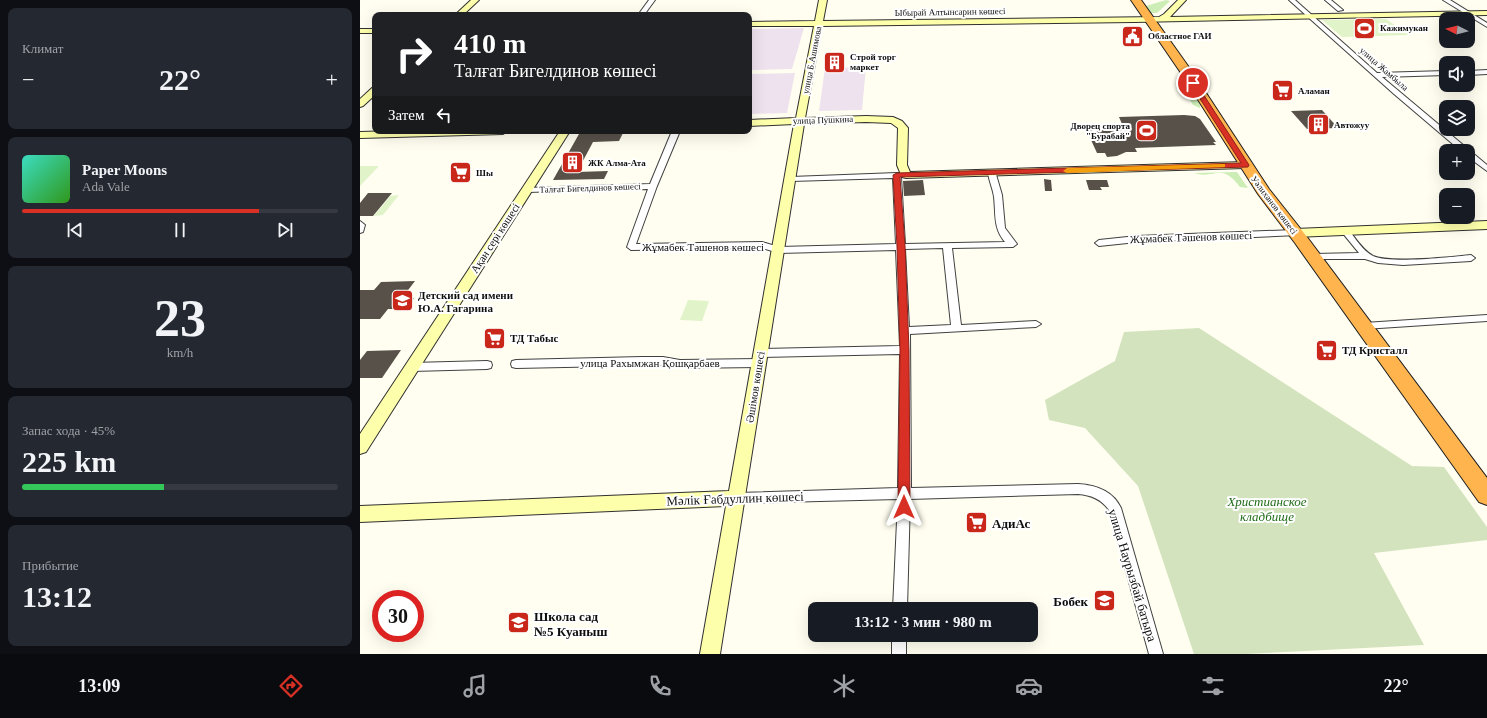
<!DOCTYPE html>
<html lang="ru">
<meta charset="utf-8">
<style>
body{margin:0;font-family:Georgia,serif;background:#242831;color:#f1f3f6;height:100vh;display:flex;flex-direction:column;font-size:15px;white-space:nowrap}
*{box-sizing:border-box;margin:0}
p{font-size:13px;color:#9ea1a6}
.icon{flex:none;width:22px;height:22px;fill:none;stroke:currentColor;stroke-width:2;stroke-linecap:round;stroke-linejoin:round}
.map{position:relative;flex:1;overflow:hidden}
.side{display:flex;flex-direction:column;gap:8px;padding:8px;background:#0d0f14;width:360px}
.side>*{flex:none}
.guide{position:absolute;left:12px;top:12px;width:380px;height:122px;border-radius:8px;box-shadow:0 4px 16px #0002;background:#202124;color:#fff;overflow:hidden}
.needle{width:26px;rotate:276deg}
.tools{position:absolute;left:1079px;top:12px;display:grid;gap:8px}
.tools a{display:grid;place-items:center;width:36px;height:36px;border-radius:8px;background:#171b24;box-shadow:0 4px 16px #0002;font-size:20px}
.speed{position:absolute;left:12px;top:590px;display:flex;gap:8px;font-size:20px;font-weight:700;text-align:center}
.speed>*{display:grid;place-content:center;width:52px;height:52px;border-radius:50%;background:#171b24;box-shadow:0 4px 16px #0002;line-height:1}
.speed .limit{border:6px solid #d22;background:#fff;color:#111}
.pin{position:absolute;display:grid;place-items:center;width:34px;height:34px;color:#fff;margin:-17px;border:2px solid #fff;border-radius:50%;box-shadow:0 1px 4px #0007}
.me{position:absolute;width:44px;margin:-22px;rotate:0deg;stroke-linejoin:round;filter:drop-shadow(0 0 3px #0008)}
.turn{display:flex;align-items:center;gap:14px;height:84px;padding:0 16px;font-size:18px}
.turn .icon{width:52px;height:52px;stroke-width:2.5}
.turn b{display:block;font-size:28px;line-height:34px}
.then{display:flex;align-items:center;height:38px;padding:0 16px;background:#0003;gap:8px;font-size:15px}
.big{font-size:30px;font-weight:700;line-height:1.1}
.side .widget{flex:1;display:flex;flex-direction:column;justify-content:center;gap:6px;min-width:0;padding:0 14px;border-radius:8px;background:#242831}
.side .dial{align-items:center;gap:0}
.dial b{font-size:52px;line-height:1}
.song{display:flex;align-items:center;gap:12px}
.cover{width:48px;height:48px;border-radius:6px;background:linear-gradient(135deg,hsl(170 70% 55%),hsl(110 70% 35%))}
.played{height:4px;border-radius:2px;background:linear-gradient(90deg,#d93025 75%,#363941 75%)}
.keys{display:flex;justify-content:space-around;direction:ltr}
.heat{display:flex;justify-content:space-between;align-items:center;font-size:22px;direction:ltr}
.charge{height:6px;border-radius:3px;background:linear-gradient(90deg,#34c759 45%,#363941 0)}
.trip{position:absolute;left:448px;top:602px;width:230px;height:40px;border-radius:8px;background:#171b24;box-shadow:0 4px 16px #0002;font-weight:700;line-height:40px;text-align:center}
.tab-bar{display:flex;height:64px;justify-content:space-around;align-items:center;background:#090b0e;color:#9ea1a6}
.tab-bar .icon{width:28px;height:28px}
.tab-bar .on{color:#d93025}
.tab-bar b{font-size:18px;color:#f1f3f6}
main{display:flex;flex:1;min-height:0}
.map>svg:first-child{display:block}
.industrial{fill:#eee2ee}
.green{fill:#ccedb6}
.cemetery{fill:#d3e3be}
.pitch{fill:#e0f3c9}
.building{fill:#58514a}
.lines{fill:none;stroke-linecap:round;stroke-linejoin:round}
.street-casing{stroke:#414141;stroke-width:2}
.secondary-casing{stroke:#303030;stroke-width:2}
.highway-casing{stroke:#1f1f1f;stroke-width:2}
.street{fill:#fff;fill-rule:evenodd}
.secondary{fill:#feffab;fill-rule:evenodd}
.highway{fill:#ffb44e;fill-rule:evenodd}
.route{fill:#d93025;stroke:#8d1f18}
.slow{fill:#f59e0b}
.labels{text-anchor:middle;stroke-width:4;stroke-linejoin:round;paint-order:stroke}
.far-street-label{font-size:9px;fill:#0e0e0e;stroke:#fff}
.far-poi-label{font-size:9px;font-weight:bold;fill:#0e0e0e;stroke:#fff;text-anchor:start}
.street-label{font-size:11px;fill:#0e0e0e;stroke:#fff}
.poi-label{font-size:11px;font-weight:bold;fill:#0e0e0e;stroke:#fff;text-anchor:start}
.near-street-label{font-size:13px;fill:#0e0e0e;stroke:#fff}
.near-park-label{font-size:13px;font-style:italic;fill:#216c19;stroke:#fff}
.near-poi-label{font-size:13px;font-weight:bold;fill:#0e0e0e;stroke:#fff;text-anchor:start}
</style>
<main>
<section class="side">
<div class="widget"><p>Климат</p>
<div class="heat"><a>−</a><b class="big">22°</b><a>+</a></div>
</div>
<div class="widget">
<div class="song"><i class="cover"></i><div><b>Paper Moons</b><p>Ada Vale</p></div></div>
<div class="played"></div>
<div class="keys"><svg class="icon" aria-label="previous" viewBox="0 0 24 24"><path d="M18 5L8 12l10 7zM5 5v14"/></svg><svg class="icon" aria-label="pause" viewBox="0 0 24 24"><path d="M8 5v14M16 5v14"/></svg><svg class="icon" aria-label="next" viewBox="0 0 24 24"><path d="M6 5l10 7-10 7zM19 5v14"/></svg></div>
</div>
<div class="widget dial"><b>23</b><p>km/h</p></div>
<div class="widget"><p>Запас хода · 45%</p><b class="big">225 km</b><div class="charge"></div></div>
<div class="widget"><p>Прибытие</p><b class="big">13:12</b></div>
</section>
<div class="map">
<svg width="1127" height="654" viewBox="0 0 1127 654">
<rect width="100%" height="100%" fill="#fffef0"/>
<g class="industrial">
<path d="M444,28L432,69L389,70V29Z"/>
<path d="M506,67L502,110L459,111L465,68Z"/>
<path d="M435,73L427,113L389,114V74Z"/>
</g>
<g class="green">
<path d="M806,0L810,1L797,13H791L786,6Z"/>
<path d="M821,85L828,86L840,105V108L833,105Z"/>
<path d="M877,172L888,188L880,187C860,161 856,180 834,173Z"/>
</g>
<path class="cemetery" d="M839,328L1052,466L1084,467L1127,527V540L1014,553L1064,645L885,654H834L778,486L725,428L689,420L685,400L755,361L764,332Z"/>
<g class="pitch">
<path d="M1026,19L1049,35L982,37L962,20Z"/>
<path d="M0,166H19L0,186Z"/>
<path d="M39,195L23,215L14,216L30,196Z"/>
<path d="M328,300L349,301L342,321L320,320Z"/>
</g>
<g class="building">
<path d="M775,29L783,42L770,43L763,30Z"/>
<path d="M962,110L978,128L947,129L931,111Z"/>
<path d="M824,115L835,116L840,119L856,142H853L856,145L775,148L777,152H766L757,156L747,157L745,153H737L725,127L762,124L759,117Z"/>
<path d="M263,133L259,141L233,142L217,172L248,171L244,179L193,180L219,134Z"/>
<path d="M684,179L691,180L692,191H685Z"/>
<path d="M563,180L565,195L544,196L543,181Z"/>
<path d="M726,180H747L749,187H740L742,190H729Z"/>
<path d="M8,193H32L13,216H0V203Z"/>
<path d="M55,281L42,298H54L46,309H28L20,319H0V290H14L21,282Z"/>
<path d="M41,350L22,378H0V360L7,351Z"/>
</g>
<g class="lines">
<defs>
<g id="street">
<path d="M289,0H295L284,15H278Z"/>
<path d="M929,0H935L1017,73L1086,71V75L1022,77L1127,165V171L1108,157V151H1101L1034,94Z"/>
<path d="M965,0H971L983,10L978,11Z"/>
<path d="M1083,0H1090L1127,23V27Z"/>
<path d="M1127,70V74L1108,75V71Z"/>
<path d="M312,131H320L297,186L276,244L402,242L419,247L536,244L533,178L431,181L427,179L431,177L537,173H544L548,175L541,177L545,244L645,242C633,228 636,214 634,197C633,189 629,181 628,173L632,171H635L642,195L645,228L657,244L653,247L592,248L601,325L676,321L681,324L676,327L550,334L551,488L718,484C736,485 753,491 761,508L803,654H789L749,510C741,499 731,495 718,494L550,499L547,609H533L538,499L377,503L373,502L371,498L373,494L377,493L538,488L540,354L401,357L397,356L396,353L397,350L401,349L540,346L536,250L419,253L402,248L271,250L267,247L288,189L166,192L162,190L166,188L290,184ZM583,248L591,325L549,327L545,249Z"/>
<path d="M0,221L5,225L3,232L0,233Z"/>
<path d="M985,228L988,229C995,238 1003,251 1013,256C1031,264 1090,257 1111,255L1115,258L1111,261L1043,265L1018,263L1005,259H951L950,257L954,254L999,253L981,231Z"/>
<path d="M935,230L939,233L938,235L777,242L739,246L735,243L739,240L777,236Z"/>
<path d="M1127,315V321L1004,329L999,326L1004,323Z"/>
<path d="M282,357H303L320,360L399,359L403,360L404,363L403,366L399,367L320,368L303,365L156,368L152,367L151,364L152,361L156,360Z"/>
<path d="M127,361L131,362L132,365L131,368L127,369L52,371L48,370L47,367L48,364L52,363Z"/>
<rect x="532" y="635" width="14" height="19"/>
</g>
<g id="secondary">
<path d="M111,0H119L103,15H95Z"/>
<path d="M459,0H467L463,21L799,17L804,14L818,0H826L810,17L1127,11V15L774,22L462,26L445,118L506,116L533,117L542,121L548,128L547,165L550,172L885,162L890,165L885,168L546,178L542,177L537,165L538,128L531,123L506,122L444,124L360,654H340L366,506L0,522V506L369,491L434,124L389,126V120L436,118L454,26H389V22L455,21Z"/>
<rect x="0" y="29" width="15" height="4"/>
<path d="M15,87V95L3,106L0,107V99L12,88Z"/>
<path d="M35,131H148L143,134L0,138V132Z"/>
<path d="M200,131H210L6,452L0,454V434Z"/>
<path d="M1127,221V229L935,237L931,236L929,233L931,230L935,229Z"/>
</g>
<path id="highway" d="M771,0H781L833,73L909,189L947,237L1127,478V505L1119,502L935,243L898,194L821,73Z"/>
</defs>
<use href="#street" class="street-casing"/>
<use href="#secondary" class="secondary-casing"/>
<use href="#highway" class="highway-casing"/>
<use href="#street" class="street"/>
<use href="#secondary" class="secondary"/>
<use href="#highway" class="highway"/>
</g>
<path class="route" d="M833,81L836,83L889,165L888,167L540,177L545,246L549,350L550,507L548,510L544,512L540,510L538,507L540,350L537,246L533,175L537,173L881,163L830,83Z"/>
<path class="slow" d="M863,164H865V167L707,173L703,171L707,168Z"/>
<defs>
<symbol id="stadium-square" viewBox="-11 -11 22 22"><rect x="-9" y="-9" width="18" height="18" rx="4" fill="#ca271b" stroke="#fff"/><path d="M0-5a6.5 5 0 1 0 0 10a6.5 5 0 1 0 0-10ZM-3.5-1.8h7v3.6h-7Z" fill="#fff"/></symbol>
<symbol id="civic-square" viewBox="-11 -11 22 22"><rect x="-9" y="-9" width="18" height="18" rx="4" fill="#ca271b" stroke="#fff"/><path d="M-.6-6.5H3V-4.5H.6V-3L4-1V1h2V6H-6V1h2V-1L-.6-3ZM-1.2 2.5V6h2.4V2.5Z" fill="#fff"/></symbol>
<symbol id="building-square" viewBox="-11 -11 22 22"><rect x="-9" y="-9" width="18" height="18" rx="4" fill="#ca271b" stroke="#fff"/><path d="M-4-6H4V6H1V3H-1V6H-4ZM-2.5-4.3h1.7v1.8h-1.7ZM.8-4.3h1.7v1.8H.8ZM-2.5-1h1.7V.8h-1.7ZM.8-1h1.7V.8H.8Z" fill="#fff"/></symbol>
<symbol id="supermarket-square" viewBox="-11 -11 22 22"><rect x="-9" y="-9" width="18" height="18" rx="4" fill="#ca271b" stroke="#fff"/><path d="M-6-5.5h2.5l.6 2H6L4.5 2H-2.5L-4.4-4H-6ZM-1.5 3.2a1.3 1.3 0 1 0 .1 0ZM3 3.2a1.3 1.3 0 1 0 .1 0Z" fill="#fff"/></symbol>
<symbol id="school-square" viewBox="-11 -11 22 22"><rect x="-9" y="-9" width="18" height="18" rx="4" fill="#ca271b" stroke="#fff"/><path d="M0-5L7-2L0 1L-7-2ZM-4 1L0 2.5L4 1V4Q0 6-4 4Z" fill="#fff"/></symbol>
</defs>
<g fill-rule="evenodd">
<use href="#stadium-square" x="992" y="16" width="25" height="25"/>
<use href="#civic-square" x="760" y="24" width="25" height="25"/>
<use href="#building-square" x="462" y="50" width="25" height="25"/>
<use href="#supermarket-square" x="910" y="78" width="25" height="25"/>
<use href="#building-square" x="946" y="112" width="25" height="25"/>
<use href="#stadium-square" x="774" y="118" width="25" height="25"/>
<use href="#building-square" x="200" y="150" width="25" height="25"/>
<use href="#supermarket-square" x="88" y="160" width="25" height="25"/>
<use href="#school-square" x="30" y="288" width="25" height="25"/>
<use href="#supermarket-square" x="122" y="326" width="25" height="25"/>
<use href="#supermarket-square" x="954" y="338" width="25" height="25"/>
<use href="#supermarket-square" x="604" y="510" width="25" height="25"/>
<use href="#school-square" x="732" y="588" width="25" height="25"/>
<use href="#school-square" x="146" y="610" width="25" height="25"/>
</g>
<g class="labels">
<g class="far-street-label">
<text transform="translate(590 12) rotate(-1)" y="3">Ыбырай Алтынсарин көшесі</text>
<text transform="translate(452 60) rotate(-79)" y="3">улица Б.Ашимова</text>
<text transform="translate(1024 69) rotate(41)" y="3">улица Жамбыла</text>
<text transform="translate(463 120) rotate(-2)" y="3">улица Пушкина</text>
<text transform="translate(230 188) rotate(-2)" y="3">Талғат Бигелдинов көшесі</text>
<text transform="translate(914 205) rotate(53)" y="3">Уәлиханов көшесі</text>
</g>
<g class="far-poi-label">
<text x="1020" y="31">Кажимукан</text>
<text x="788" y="39">Областное ГАИ</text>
<text x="490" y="60">Строй торг<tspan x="490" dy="10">маркет</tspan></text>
<text x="938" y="94">Аламан</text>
<text x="974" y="128">Автожуу</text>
<text x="770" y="129" text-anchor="end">Дворец спорта<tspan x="770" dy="10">"Бурабай"</tspan></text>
<text x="228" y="166">ЖК Алма-Ата</text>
<text x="116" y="176">Шы</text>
</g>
<g class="street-label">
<text transform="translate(831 237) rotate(-2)" y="4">Жұмабек Тәшенов көшесі</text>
<text transform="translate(135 238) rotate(-57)" y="4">Ақан сері көшесі</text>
<text x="343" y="251">Жұмабек Тәшенов көшесі</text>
<text x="290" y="367">улица Рахымжан Қошқарбаев</text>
<text transform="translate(395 387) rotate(-81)" y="4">Әшімов көшесі</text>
</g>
<g class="poi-label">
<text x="58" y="299">Детский сад имени<tspan x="58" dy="13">Ю.А. Гагарина</tspan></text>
<text x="150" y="342">ТД Табыс</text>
<text x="982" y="354">ТД Кристалл</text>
</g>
<g class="near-street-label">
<text transform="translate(375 498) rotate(-2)" y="5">Мәлік Ғабдуллин көшесі</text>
<text transform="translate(773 575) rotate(73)" y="5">улица Наурызбай батыра</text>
</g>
<g class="near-park-label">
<text x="907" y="506">Христианское<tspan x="907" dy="15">кладбище</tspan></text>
</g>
<g class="near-poi-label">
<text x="632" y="528">АдиАс</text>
<text x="728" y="606" text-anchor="end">Бобек</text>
<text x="174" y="621">Школа сад<tspan x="174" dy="15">№5 Куаныш</tspan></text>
</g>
</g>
</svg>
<div class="tools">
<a><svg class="needle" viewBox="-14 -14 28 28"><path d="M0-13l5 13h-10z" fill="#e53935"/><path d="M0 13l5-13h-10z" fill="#9ea1a6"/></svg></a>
<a><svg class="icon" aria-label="sound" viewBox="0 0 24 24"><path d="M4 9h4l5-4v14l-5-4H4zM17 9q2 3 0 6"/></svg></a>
<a><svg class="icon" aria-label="layers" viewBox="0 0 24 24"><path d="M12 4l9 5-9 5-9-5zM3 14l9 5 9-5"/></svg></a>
<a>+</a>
<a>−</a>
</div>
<div class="speed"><div class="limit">30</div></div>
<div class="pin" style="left:833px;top:83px;background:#d93025"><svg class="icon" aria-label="arrive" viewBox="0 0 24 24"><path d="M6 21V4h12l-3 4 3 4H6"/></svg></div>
<svg class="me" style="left:544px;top:507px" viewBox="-20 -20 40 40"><path d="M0-17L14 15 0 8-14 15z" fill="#d93025" stroke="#fff" stroke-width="4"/></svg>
<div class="trip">13:12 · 3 мин · 980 m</div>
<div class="guide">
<div class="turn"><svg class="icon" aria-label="right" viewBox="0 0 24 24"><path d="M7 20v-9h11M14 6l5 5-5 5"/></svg><div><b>410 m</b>Талғат Бигелдинов көшесі</div></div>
<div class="then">Затем<svg class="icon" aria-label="left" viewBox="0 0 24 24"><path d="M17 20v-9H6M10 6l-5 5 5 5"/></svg></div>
</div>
</div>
</main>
<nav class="tab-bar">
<b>13:09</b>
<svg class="icon on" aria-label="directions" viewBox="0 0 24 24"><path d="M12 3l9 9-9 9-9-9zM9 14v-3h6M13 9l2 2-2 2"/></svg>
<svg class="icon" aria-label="music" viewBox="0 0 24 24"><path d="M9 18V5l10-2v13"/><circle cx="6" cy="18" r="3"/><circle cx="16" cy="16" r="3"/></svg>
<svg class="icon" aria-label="phone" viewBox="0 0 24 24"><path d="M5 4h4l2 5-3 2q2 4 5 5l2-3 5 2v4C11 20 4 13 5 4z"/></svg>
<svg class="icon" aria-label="climate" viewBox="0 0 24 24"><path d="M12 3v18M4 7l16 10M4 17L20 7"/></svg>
<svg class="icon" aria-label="car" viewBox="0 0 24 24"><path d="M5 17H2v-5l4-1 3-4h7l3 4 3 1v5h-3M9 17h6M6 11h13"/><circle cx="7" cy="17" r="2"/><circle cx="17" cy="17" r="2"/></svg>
<svg class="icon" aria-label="filters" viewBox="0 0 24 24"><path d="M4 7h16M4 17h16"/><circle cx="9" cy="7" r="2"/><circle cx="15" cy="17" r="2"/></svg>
<b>22°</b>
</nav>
